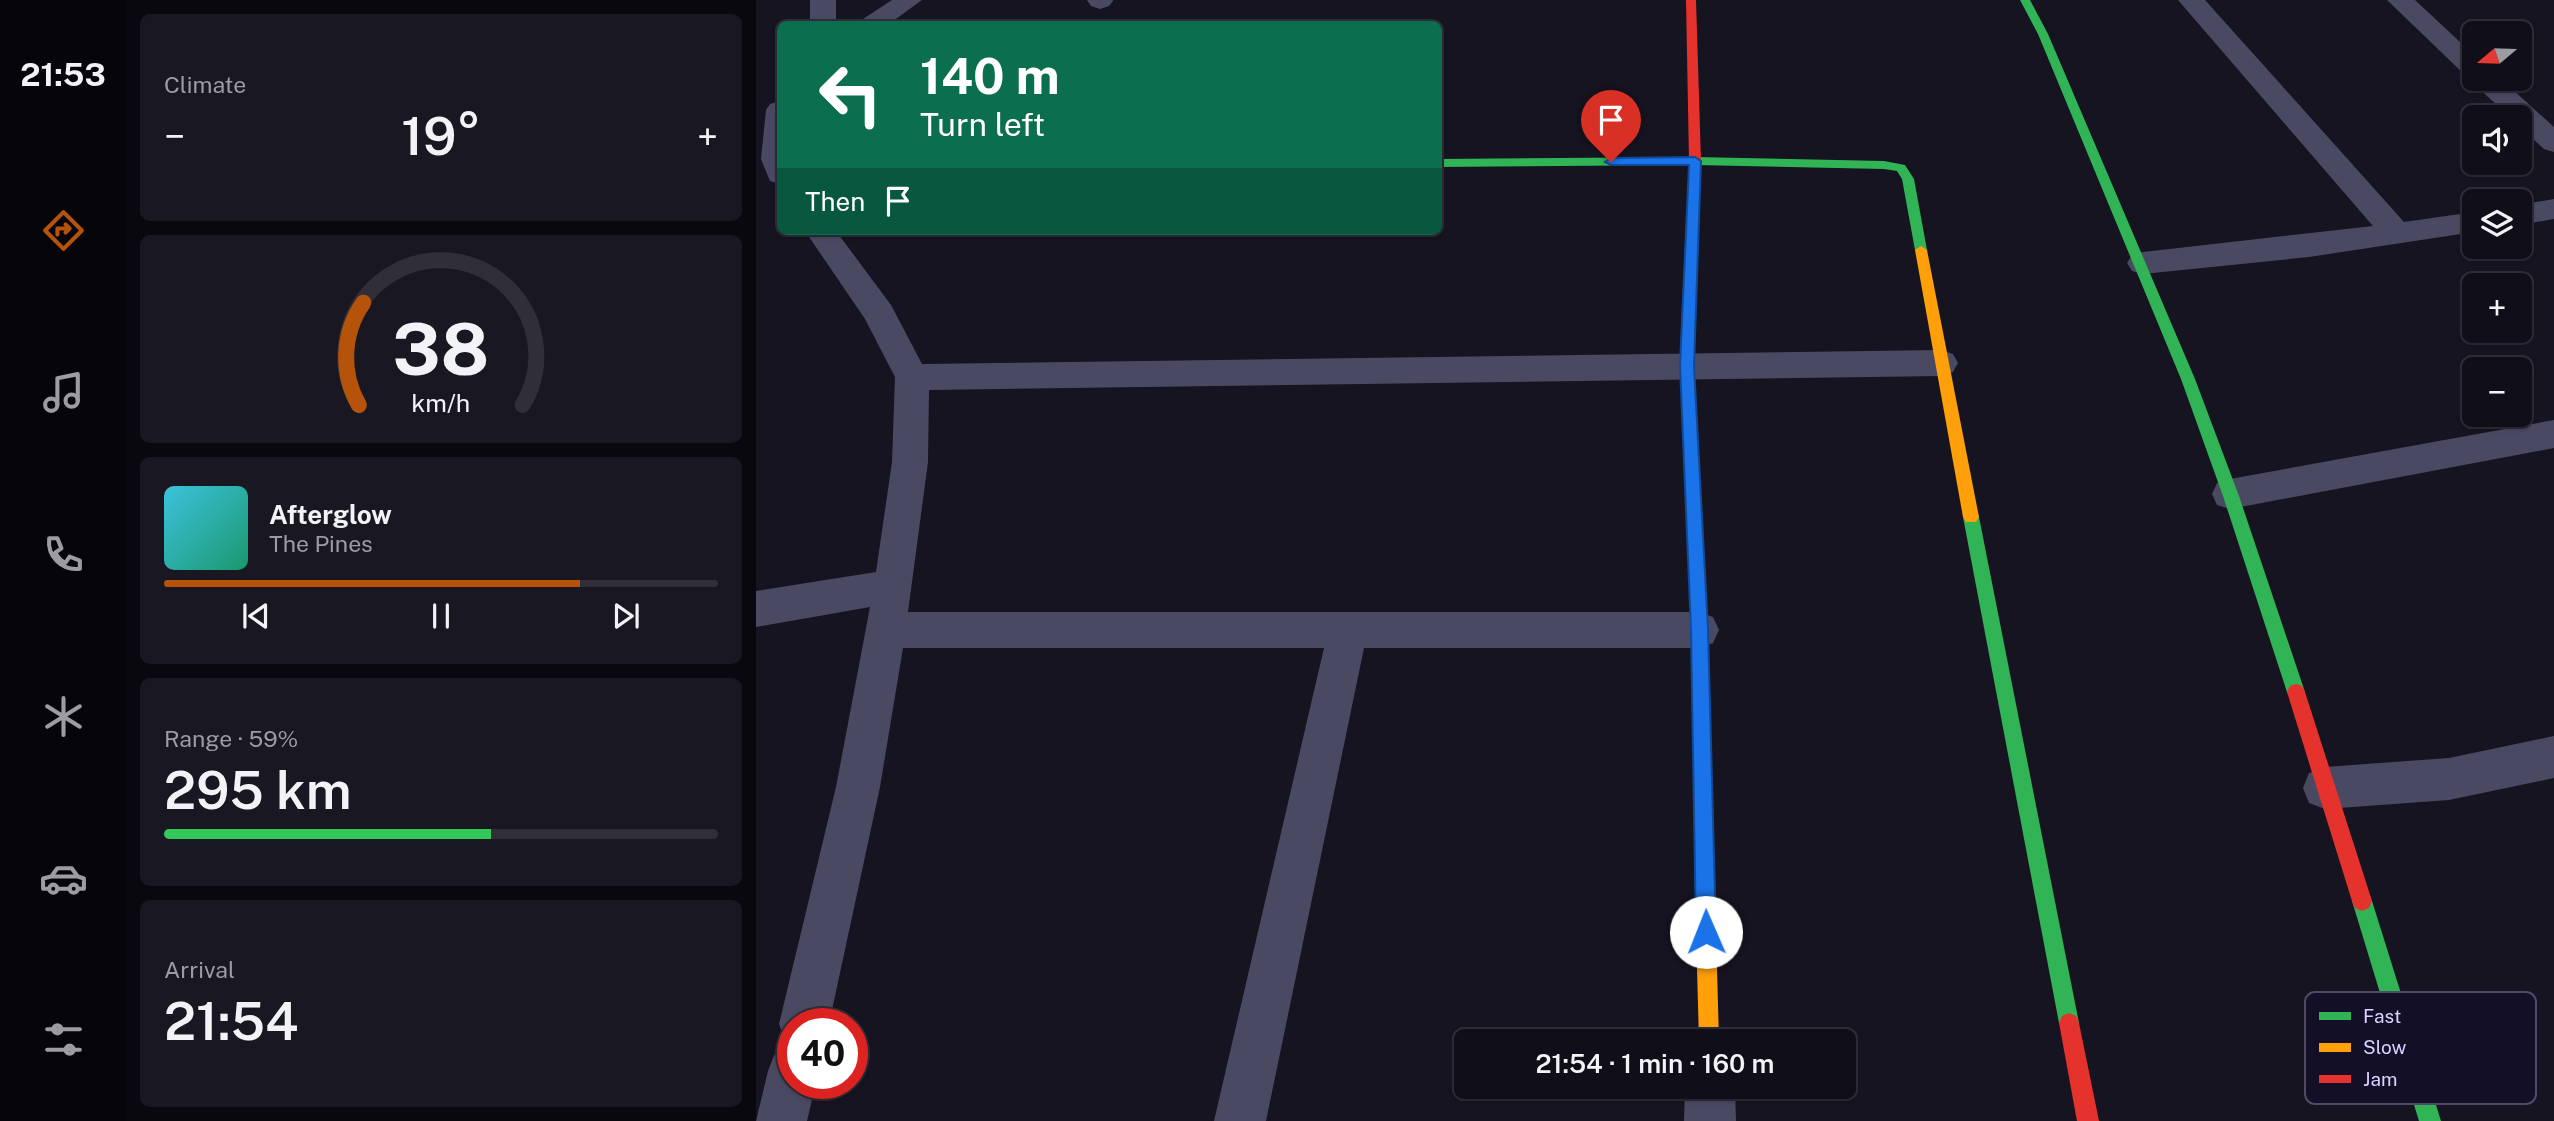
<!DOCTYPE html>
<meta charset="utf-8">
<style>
body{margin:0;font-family:"Public Sans",sans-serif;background:#191822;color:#f1f3f6;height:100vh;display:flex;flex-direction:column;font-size:26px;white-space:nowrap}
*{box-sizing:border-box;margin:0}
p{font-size:23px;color:#9c9ca2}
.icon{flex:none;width:38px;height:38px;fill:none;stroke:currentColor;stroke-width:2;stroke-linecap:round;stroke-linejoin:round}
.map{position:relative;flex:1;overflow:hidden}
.side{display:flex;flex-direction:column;gap:14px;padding:14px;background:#09080e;width:630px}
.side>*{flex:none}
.top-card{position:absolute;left:21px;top:21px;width:665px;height:214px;border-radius:10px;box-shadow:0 2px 5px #0004,0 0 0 2px #302f38;background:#0b6e4f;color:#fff;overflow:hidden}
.needle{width:46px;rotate:251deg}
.tools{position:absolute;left:1706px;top:21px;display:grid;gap:14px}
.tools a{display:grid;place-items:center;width:70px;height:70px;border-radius:10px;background:#100f19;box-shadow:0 2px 5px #0004,0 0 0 2px #302f38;font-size:35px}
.speed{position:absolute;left:21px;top:1008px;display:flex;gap:14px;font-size:35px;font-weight:700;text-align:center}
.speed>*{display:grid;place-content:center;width:91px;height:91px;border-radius:50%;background:#100f19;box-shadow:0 2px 5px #0004,0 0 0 2px #302f38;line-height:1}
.speed .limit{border:10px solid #d22;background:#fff;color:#111}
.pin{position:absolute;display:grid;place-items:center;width:60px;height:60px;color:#fff;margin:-72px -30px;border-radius:50% 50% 50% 0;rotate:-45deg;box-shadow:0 0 7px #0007}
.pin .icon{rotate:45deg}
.me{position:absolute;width:77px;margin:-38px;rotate:359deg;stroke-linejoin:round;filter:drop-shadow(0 0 5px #0008)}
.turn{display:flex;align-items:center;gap:24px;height:147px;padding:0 28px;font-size:32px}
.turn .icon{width:91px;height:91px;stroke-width:2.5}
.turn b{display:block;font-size:49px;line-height:60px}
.then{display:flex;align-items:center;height:66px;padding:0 28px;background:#0003;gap:14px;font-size:26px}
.big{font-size:52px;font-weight:600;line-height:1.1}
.side .tile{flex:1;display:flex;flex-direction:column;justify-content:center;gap:10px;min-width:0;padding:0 24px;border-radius:10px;background:#191822}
.side .dial{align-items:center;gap:0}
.dial svg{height:182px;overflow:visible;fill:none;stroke:#302f38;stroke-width:7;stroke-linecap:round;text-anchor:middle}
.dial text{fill:#f1f3f6;stroke:none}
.song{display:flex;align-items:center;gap:21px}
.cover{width:84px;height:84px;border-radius:10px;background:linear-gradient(135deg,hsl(190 70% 55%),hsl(160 70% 35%))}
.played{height:7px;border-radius:4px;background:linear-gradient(90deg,#b45309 75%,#302f38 75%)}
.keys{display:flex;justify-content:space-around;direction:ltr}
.heat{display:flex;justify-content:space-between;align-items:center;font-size:38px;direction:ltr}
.charge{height:10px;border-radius:5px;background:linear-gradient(90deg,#34c759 59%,#302f38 0)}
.trip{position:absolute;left:698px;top:1029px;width:402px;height:70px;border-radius:10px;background:#100f19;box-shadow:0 2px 5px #0004,0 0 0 2px #302f38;font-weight:600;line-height:70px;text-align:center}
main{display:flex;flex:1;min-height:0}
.menu{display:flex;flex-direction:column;width:126px;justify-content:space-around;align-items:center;background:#06060a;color:#9c9ca2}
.menu .icon{width:49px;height:49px}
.menu .selected{color:#b45309}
.menu b{font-size:32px;color:#f1f3f6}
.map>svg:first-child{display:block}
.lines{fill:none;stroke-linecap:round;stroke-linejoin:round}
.street{fill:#4a4962;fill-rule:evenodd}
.fast{fill:#30b455;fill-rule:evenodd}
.slow{fill:#ff9f0a;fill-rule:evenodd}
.jam{fill:#e5322d;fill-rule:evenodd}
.route{fill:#1a73e8;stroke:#114b97;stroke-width:2}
.key{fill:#130f26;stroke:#4e4a67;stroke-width:2}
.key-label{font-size:19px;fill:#d9d4ff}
</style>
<main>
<nav class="menu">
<b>21:53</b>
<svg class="icon selected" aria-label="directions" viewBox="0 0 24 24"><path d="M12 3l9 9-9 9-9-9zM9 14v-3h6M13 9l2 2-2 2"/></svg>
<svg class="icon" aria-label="music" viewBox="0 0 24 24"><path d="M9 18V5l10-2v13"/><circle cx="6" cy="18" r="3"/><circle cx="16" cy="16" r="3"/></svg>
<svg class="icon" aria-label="phone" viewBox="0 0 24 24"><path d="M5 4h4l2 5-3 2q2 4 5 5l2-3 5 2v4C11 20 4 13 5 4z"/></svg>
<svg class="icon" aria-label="climate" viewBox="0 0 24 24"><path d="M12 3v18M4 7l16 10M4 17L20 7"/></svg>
<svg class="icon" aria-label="car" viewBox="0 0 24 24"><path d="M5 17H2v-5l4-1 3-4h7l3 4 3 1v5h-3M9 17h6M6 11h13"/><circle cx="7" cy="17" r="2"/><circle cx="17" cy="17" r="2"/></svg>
<svg class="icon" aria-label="filters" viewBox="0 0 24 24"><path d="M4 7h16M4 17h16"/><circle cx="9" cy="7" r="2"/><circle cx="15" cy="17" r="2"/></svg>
</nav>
<section class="side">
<div class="tile"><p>Climate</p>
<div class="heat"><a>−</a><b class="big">19°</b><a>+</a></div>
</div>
<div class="tile dial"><svg viewBox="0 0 100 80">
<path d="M14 69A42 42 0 1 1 86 69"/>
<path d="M14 69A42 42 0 0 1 16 24" stroke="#b45309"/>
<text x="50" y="56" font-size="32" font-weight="700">38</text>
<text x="50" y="72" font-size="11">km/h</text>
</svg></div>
<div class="tile">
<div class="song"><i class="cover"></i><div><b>Afterglow</b><p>The Pines</p></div></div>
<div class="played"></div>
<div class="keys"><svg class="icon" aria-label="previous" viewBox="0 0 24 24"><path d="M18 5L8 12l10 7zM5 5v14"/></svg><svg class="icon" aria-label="pause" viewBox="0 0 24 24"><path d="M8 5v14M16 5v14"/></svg><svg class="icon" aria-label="next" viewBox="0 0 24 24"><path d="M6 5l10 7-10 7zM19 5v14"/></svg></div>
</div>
<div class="tile"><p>Range · 59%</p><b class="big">295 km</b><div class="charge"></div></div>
<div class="tile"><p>Arrival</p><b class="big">21:54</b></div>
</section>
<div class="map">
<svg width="1798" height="1121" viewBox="0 0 1798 1121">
<rect width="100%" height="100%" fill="#161421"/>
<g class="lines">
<g class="street">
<rect x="54" y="0" width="26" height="24"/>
<path d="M136,0H166L133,24H103L107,19Z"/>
<path d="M331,0H357V1L353,6L344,9L335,6Z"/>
<path d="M1422,0H1449L1648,222L1718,212V232L1553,257L1387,274L1376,271L1371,263L1376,255L1387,252L1617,226Z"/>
<path d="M1631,0H1659L1718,55V79H1745L1798,127V152L1788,149L1764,127V117H1754L1719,85L1715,79L1717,77L1709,75Z"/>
<path d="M24,101V184L14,181L5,159L10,110L14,104Z"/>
<path d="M1798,199V219L1764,225V205Z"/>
<path d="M49,231H80L135,305L166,364L1185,350L1197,354L1202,363L1197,372L1185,376L173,390L172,462L152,612H943L957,617L963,630L957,643L943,648H608L510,1121H458L568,648H147L124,787L73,1024H37V1044L30,1042L23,1024L80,787L114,607L0,627V591L120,572L136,462L139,377L109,319Z"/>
<path d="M1798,420V448L1474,509L1461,505L1456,494L1461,483L1474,479Z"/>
<path d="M1798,736V778L1693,800L1569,809L1553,803L1547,788L1553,773L1569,767L1693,758Z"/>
<path d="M37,1046V1083H60L51,1121H0L12,1071L19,1053Z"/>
<path d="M929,1087H979L980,1121H928Z"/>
</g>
<g class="fast">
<path d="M1264,0H1274L1292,34L1439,379L1483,496L1549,692L1546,698L1540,700L1534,698L1531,692L1467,496L1425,379L1282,34Z"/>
<path d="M939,157L1128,161L1149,165L1158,179L1171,250L1165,254L1159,250L1146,179L1141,171L1128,169L939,165L682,167V159Z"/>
<path d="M933,301L940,306L938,366L951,630L960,933L957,940L950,943L943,940L940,933L935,630L924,366L926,306Z"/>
<path d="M1215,511L1220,512L1223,517L1323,1023L1320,1030L1313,1033L1306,1030L1303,1023L1207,517L1210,512Z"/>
<path d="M1606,891L1613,894L1616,901L1685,1121H1663L1596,901L1599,894Z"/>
</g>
<g class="slow">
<path d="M1165,246L1171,250L1223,517L1220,522H1210L1207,517L1159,250Z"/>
<path d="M950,923L957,926L960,933L963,1041H943L940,933L943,926Z"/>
</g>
<g class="jam">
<path d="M930,0H940L945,161L940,306L933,311L926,306L933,161Z"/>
<path d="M1540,684L1546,686L1549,692L1616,901L1613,908L1606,911L1599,908L1596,901L1531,692L1534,686Z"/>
<path d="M1313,1013L1320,1016L1323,1023L1343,1121H1321L1303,1023L1306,1016Z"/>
</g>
</g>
<path class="route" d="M939,157L945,161L938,366L952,630L960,932L957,938L950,941L943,938L940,932L935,630L924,366L933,165H855L849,162L855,158Z"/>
<rect x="1549" y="992" width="231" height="112" rx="10" class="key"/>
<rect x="1563" y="1012" width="32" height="8" fill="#30b455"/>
<rect x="1563" y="1043" width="32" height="9" fill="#ff9f0a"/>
<rect x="1563" y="1075" width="32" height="8" fill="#e5322d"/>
<g class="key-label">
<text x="1607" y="1023">Fast</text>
<text x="1607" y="1054">Slow</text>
<text x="1607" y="1086">Jam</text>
</g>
</svg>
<div class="tools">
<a><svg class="needle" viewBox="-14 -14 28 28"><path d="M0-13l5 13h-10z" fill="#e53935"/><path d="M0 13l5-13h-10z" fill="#9c9ca2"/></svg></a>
<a><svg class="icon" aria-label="sound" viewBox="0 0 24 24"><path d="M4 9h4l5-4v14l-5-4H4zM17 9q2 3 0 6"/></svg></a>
<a><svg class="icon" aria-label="layers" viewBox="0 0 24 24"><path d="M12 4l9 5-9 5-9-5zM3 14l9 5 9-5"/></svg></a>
<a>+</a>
<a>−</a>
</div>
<div class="speed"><div class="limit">40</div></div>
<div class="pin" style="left:855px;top:162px;background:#d93025"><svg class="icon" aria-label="arrive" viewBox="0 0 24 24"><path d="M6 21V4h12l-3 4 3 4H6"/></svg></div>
<svg class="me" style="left:950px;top:932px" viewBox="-20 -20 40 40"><circle r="19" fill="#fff"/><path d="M0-13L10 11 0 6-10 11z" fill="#1a73e8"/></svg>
<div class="trip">21:54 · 1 min · 160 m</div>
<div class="top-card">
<div class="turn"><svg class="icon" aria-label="left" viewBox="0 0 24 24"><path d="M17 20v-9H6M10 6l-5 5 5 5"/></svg><div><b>140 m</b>Turn left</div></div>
<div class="then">Then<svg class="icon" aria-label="arrive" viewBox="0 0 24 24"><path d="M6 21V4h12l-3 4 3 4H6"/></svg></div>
</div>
</div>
</main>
